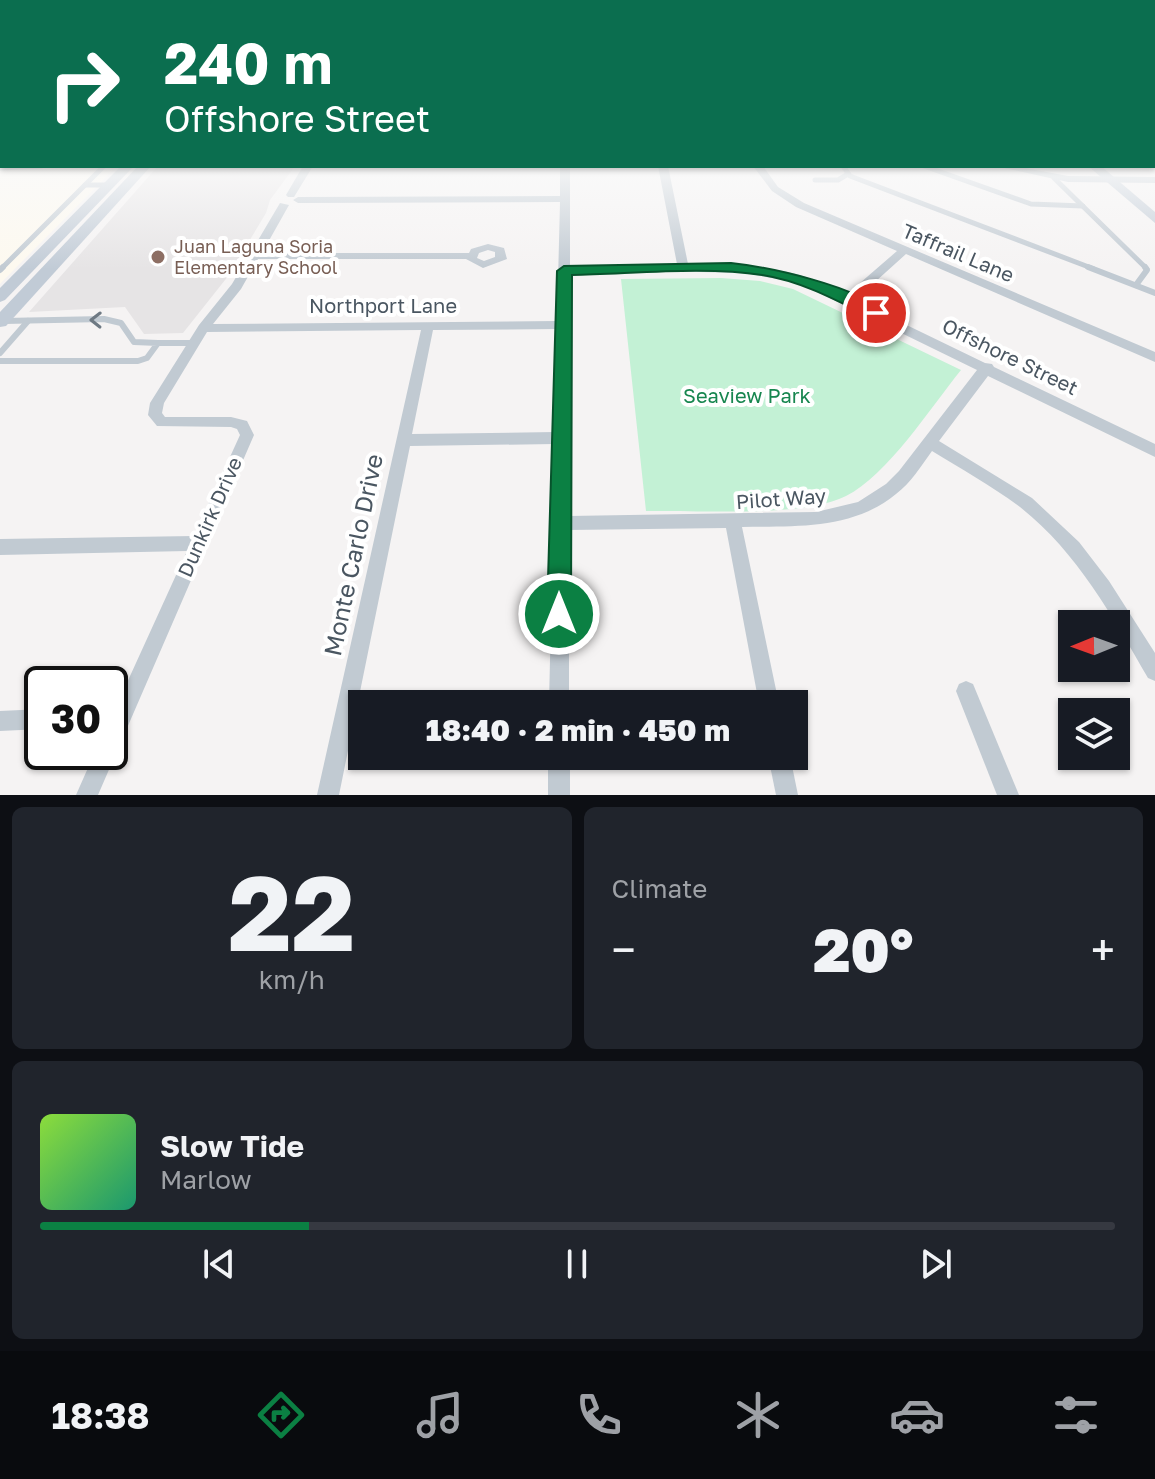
<!DOCTYPE html>
<meta charset="utf-8">
<style>
body{margin:0;font-family:"Golos Text",sans-serif;background:#20242c;color:#f1f3f6;height:100vh;display:flex;flex-direction:column;font-size:30px;white-space:nowrap}
*{box-sizing:border-box;margin:0}
p{font-size:26px;color:#9ea1a6}
.icon{flex:none;width:44px;height:44px;fill:none;stroke:currentColor;stroke-width:2;stroke-linecap:round;stroke-linejoin:round}
.map{position:relative;height:795px;overflow:hidden}
.details{display:flex;flex-direction:column;gap:12px;padding:12px;background:#0d0f14;flex:1}
.details>*{flex:none}
.banner{position:absolute;left:0px;top:0px;width:1156px;height:168px;box-shadow:0 2px 6px #0004;background:#0b6e4f;color:#fff;overflow:hidden}
.needle{width:52px;rotate:269deg}
.buttons{position:absolute;left:1058px;top:610px;display:grid;gap:16px}
.buttons a{display:grid;place-items:center;width:72px;height:72px;border-radius:0px;background:#171b24;box-shadow:0 2px 6px #0004;font-size:40px}
.speed{position:absolute;left:24px;top:666px;display:flex;gap:16px;font-size:40px;font-weight:700;text-align:center}
.speed>*{display:grid;place-content:center;width:104px;height:104px;border-radius:50%;background:#171b24;box-shadow:0 2px 6px #0004;line-height:1}
.speed .limit{border:4px solid #111;border-radius:12px;background:#fff;color:#111}
.pin{position:absolute;display:grid;place-items:center;width:68px;height:68px;color:#fff;margin:-34px;border:4px solid #fff;border-radius:50%;box-shadow:0 2px 8px #0007}
.me{position:absolute;width:88px;margin:-44px;rotate:0deg;stroke-linejoin:round;filter:drop-shadow(0 0 6px #0008)}
.turn{display:flex;align-items:center;gap:28px;height:168px;padding:0 32px;font-size:36px}
.turn .icon{width:104px;height:104px;stroke-width:2.5}
.turn b{display:block;font-size:56px;line-height:68px}
.big{font-size:60px;font-weight:800;line-height:1.1}
.details .tile{flex:1;display:flex;flex-direction:column;justify-content:center;gap:12px;min-width:0;padding:0 28px;border-radius:12px;background:#20242c}
.details .dial{align-items:center;gap:0}
.dial b{font-size:104px;line-height:1}
.song{display:flex;align-items:center;gap:24px}
.cover{width:96px;height:96px;border-radius:12px;background:linear-gradient(135deg,hsl(90 70% 55%),hsl(160 70% 35%))}
.played{height:8px;border-radius:4px;background:linear-gradient(90deg,#0b8043 25%,#363941 25%)}
.keys{display:flex;justify-content:space-around;direction:ltr}
.heat{display:flex;justify-content:space-between;align-items:center;font-size:44px;direction:ltr}
.details .tiles{flex:1;display:grid;gap:12px;grid-template-columns:1fr 1fr}
.tile:last-child{grid-column:span 2}
.trip{position:absolute;left:348px;top:690px;width:460px;height:80px;border-radius:0px;background:#171b24;box-shadow:0 2px 6px #0004;font-weight:800;line-height:80px;text-align:center}
.tab-bar{display:flex;height:128px;justify-content:space-around;align-items:center;background:#090b0e;color:#9ea1a6}
.tab-bar .icon{width:56px;height:56px}
.tab-bar .active{color:#0b8043}
.tab-bar b{font-size:36px;color:#f1f3f6}
.map>svg:first-child{display:block}
.commercial{fill:#fdf9ef}
.education{fill:#e6e4e5}
.green{fill:#c3f1d5}
.lines{fill:none;stroke-linecap:round;stroke-linejoin:round}
.lane-far1{stroke:#c1cad2;stroke-width:5}
.lane{stroke:#c1cad2;stroke-width:6}
.street{fill:#c1cad2;fill-rule:evenodd}
.secondary{fill:#c1cbd6;fill-rule:evenodd}
.oneway{stroke:#6e7983}
.route{fill:#0b8043;stroke:#07532c;stroke-width:2}
.education-dot{fill:#8d6e63;stroke:#fff;stroke-width:3}
.labels{text-anchor:middle;stroke-width:8;stroke-linejoin:round;paint-order:stroke}
.far-education-label{font-size:18px;fill:#785e54;stroke:#fff;text-anchor:start}
.street-label{font-size:20px;fill:#4a5661;stroke:#fff}
.park-label{font-size:20px;fill:#17864f;stroke:#fff}
.near-street-label{font-size:24px;fill:#4a5661;stroke:#fff}
</style>
<div class="map">
<svg width="1155" height="795" viewBox="0 0 1155 795">
<rect width="100%" height="100%" fill="#f5f3f3"/>
<path class="commercial" d="M0,157L2,166H117L0,284Z"/>
<path class="education" d="M158,166H295L270,200L266,213L229,275L183,333L144,334L125,307L29,312Z"/>
<path class="green" d="M721,278L760,281L793,289L961,370C931,407 887,476 846,496C803,518 697,510 646,511L621,279Z"/>
<g class="lines">
<g class="lane-far1">
<path d="M843,166L850,176L1094,269"/>
<path d="M924,166L1031,204L1083,206"/>
<path d="M0,168L42,166"/>
<path d="M1054,178L1147,269"/>
<path d="M815,180H838L848,174"/>
<path d="M85,185H109"/>
<path d="M1,269L104,166"/>
</g>
<g class="lane">
<path d="M1088,267L1155,293"/>
<path d="M0,270L3,267"/>
<path d="M1136,285L1147,270L1145,267"/>
<path d="M158,343H194"/>
<path d="M0,353L28,321"/>
<path d="M0,361H138L147,358L158,343L134,342L121,323L104,319L4,321"/>
</g>
<g class="street">
<path d="M303,166H313L294,197H288L286,195Z"/>
<path d="M560,166H570V267L677,264L658,166H668L688,264C727,264 768,265 806,277C819,282 833,290 845,296L897,251L796,207L772,191L753,166H763L778,187L804,203L1155,352V362L906,254L855,300L985,363L992,364L994,367L1155,444V457L988,376L939,441L1032,498L1079,542L1109,581L1155,653V681L1148,678C1112,616 1077,552 1020,507C992,486 961,469 932,451C921,466 911,483 896,494C852,530 796,526 742,527L779,704H759L726,528L569,530V704H549L553,527L551,523L553,519L554,444L410,446L339,795H317L421,330L207,332L164,403L162,413L165,417H231L247,421L254,435L98,795H76L95,752H110V720L187,551L0,555V539L194,536L240,435L237,429L231,427L157,426L148,415L150,403L199,325L232,284L280,203L289,205L262,253H469L471,249L488,244L504,248L507,259L483,268L466,259H258L241,289L213,324L557,321L560,202L298,203L293,200L298,197L560,196ZM488,250L495,252V257L484,261L477,258L479,253ZM654,271L745,273L799,283L977,370L899,471L886,484L858,502L816,512L569,516L570,274ZM557,329L555,432L412,434L433,330Z"/>
<path d="M995,166H1015L1068,176L1155,177V183L1068,182Z"/>
<path d="M966,681L973,684L1019,795H997L956,691L959,684Z"/>
<path d="M42,709V729L0,731V711Z"/>
<rect x="548" y="756" width="22" height="39"/>
<path d="M768,756H790L798,795H776Z"/>
</g>
<g class="secondary">
<path d="M121,166H134L5,300L0,302V288Z"/>
<path d="M138,166H151L6,326L0,327V312Z"/>
<path d="M1088,166H1101L1155,212V223Z"/>
</g>
</g>
<defs><path id="oneway-chevron" d="M-2-3.5L2.5 0L-2 3.5" fill="none" stroke-width="1.6" stroke-linecap="round" stroke-linejoin="round" transform="scale(2)"/></defs>
<use class="oneway" href="#oneway-chevron" transform="translate(96 320) rotate(-179)"/>
<linearGradient id="sky" x2="0" y2="1"><stop stop-color="#85c3ea"/><stop offset="0.58" stop-color="#fafafa"/><stop offset="1" stop-color="#fafafa" stop-opacity="0"/></linearGradient>
<rect width="1155" height="269" fill="url(#sky)"/>
<path class="route" d="M731,263C768,267 859,286 884,313L876,319L870,317C836,300 801,281 762,275C705,266 631,274 572,275L571,614L568,622L559,625L551,622L547,614L557,271L564,266Z"/>
<circle class="education-dot" cx="158" cy="257" r="8"/>
<g class="labels">
<g class="far-education-label">
<text x="174" y="253">Juan Laguna Soria<tspan x="174" dy="21">Elementary School</tspan></text>
</g>
<g class="street-label">
<text transform="translate(958 253) rotate(23)" y="7">Taffrail Lane</text>
<text x="383" y="313">Northport Lane</text>
<text transform="translate(1010 357) rotate(26)" y="7">Offshore Street</text>
<text transform="translate(781 499) rotate(-4)" y="7">Pilot Way</text>
<text transform="translate(210 517) rotate(-66)" y="7">Dunkirk Drive</text>
</g>
<g class="park-label">
<text x="747" y="403">Seaview Park</text>
</g>
<g class="near-street-label">
<text transform="translate(354 555) rotate(-78)" y="8">Monte Carlo Drive</text>
</g>
</g>
</svg>
<div class="buttons">
<a><svg class="needle" viewBox="-14 -14 28 28"><path d="M0-13l5 13h-10z" fill="#e53935"/><path d="M0 13l5-13h-10z" fill="#9ea1a6"/></svg></a>
<a><svg class="icon" aria-label="layers" viewBox="0 0 24 24"><path d="M12 4l9 5-9 5-9-5zM3 14l9 5 9-5"/></svg></a>
</div>
<div class="speed"><div class="limit">30</div></div>
<div class="pin" style="left:876px;top:313px;background:#d93025"><svg class="icon" aria-label="arrive" viewBox="0 0 24 24"><path d="M6 21V4h12l-3 4 3 4H6"/></svg></div>
<svg class="me" style="left:559px;top:614px" viewBox="-20 -20 40 40"><circle r="17" fill="#0b8043" stroke="#fff" stroke-width="3"/><path d="M0-11L8 9 0 5-8 9z" fill="#fff"/></svg>
<div class="trip">18:40 · 2 min · 450 m</div>
<div class="banner">
<div class="turn"><svg class="icon" aria-label="right" viewBox="0 0 24 24"><path d="M7 20v-9h11M14 6l5 5-5 5"/></svg><div><b>240 m</b>Offshore Street</div></div>
</div>
</div>
<section class="details">
<div class="tiles">
<div class="tile dial"><b>22</b><p>km/h</p></div>
<div class="tile"><p>Climate</p>
<div class="heat"><a>−</a><b class="big">20°</b><a>+</a></div>
</div>
<div class="tile">
<div class="song"><i class="cover"></i><div><b>Slow Tide</b><p>Marlow</p></div></div>
<div class="played"></div>
<div class="keys"><svg class="icon" aria-label="previous" viewBox="0 0 24 24"><path d="M18 5L8 12l10 7zM5 5v14"/></svg><svg class="icon" aria-label="pause" viewBox="0 0 24 24"><path d="M8 5v14M16 5v14"/></svg><svg class="icon" aria-label="next" viewBox="0 0 24 24"><path d="M6 5l10 7-10 7zM19 5v14"/></svg></div>
</div>
</div>
</section>
<nav class="tab-bar">
<b>18:38</b>
<svg class="icon active" aria-label="directions" viewBox="0 0 24 24"><path d="M12 3l9 9-9 9-9-9zM9 14v-3h6M13 9l2 2-2 2"/></svg>
<svg class="icon" aria-label="music" viewBox="0 0 24 24"><path d="M9 18V5l10-2v13"/><circle cx="6" cy="18" r="3"/><circle cx="16" cy="16" r="3"/></svg>
<svg class="icon" aria-label="phone" viewBox="0 0 24 24"><path d="M5 4h4l2 5-3 2q2 4 5 5l2-3 5 2v4C11 20 4 13 5 4z"/></svg>
<svg class="icon" aria-label="climate" viewBox="0 0 24 24"><path d="M12 3v18M4 7l16 10M4 17L20 7"/></svg>
<svg class="icon" aria-label="car" viewBox="0 0 24 24"><path d="M5 17H2v-5l4-1 3-4h7l3 4 3 1v5h-3M9 17h6M6 11h13"/><circle cx="7" cy="17" r="2"/><circle cx="17" cy="17" r="2"/></svg>
<svg class="icon" aria-label="filters" viewBox="0 0 24 24"><path d="M4 7h16M4 17h16"/><circle cx="9" cy="7" r="2"/><circle cx="15" cy="17" r="2"/></svg>
</nav>
